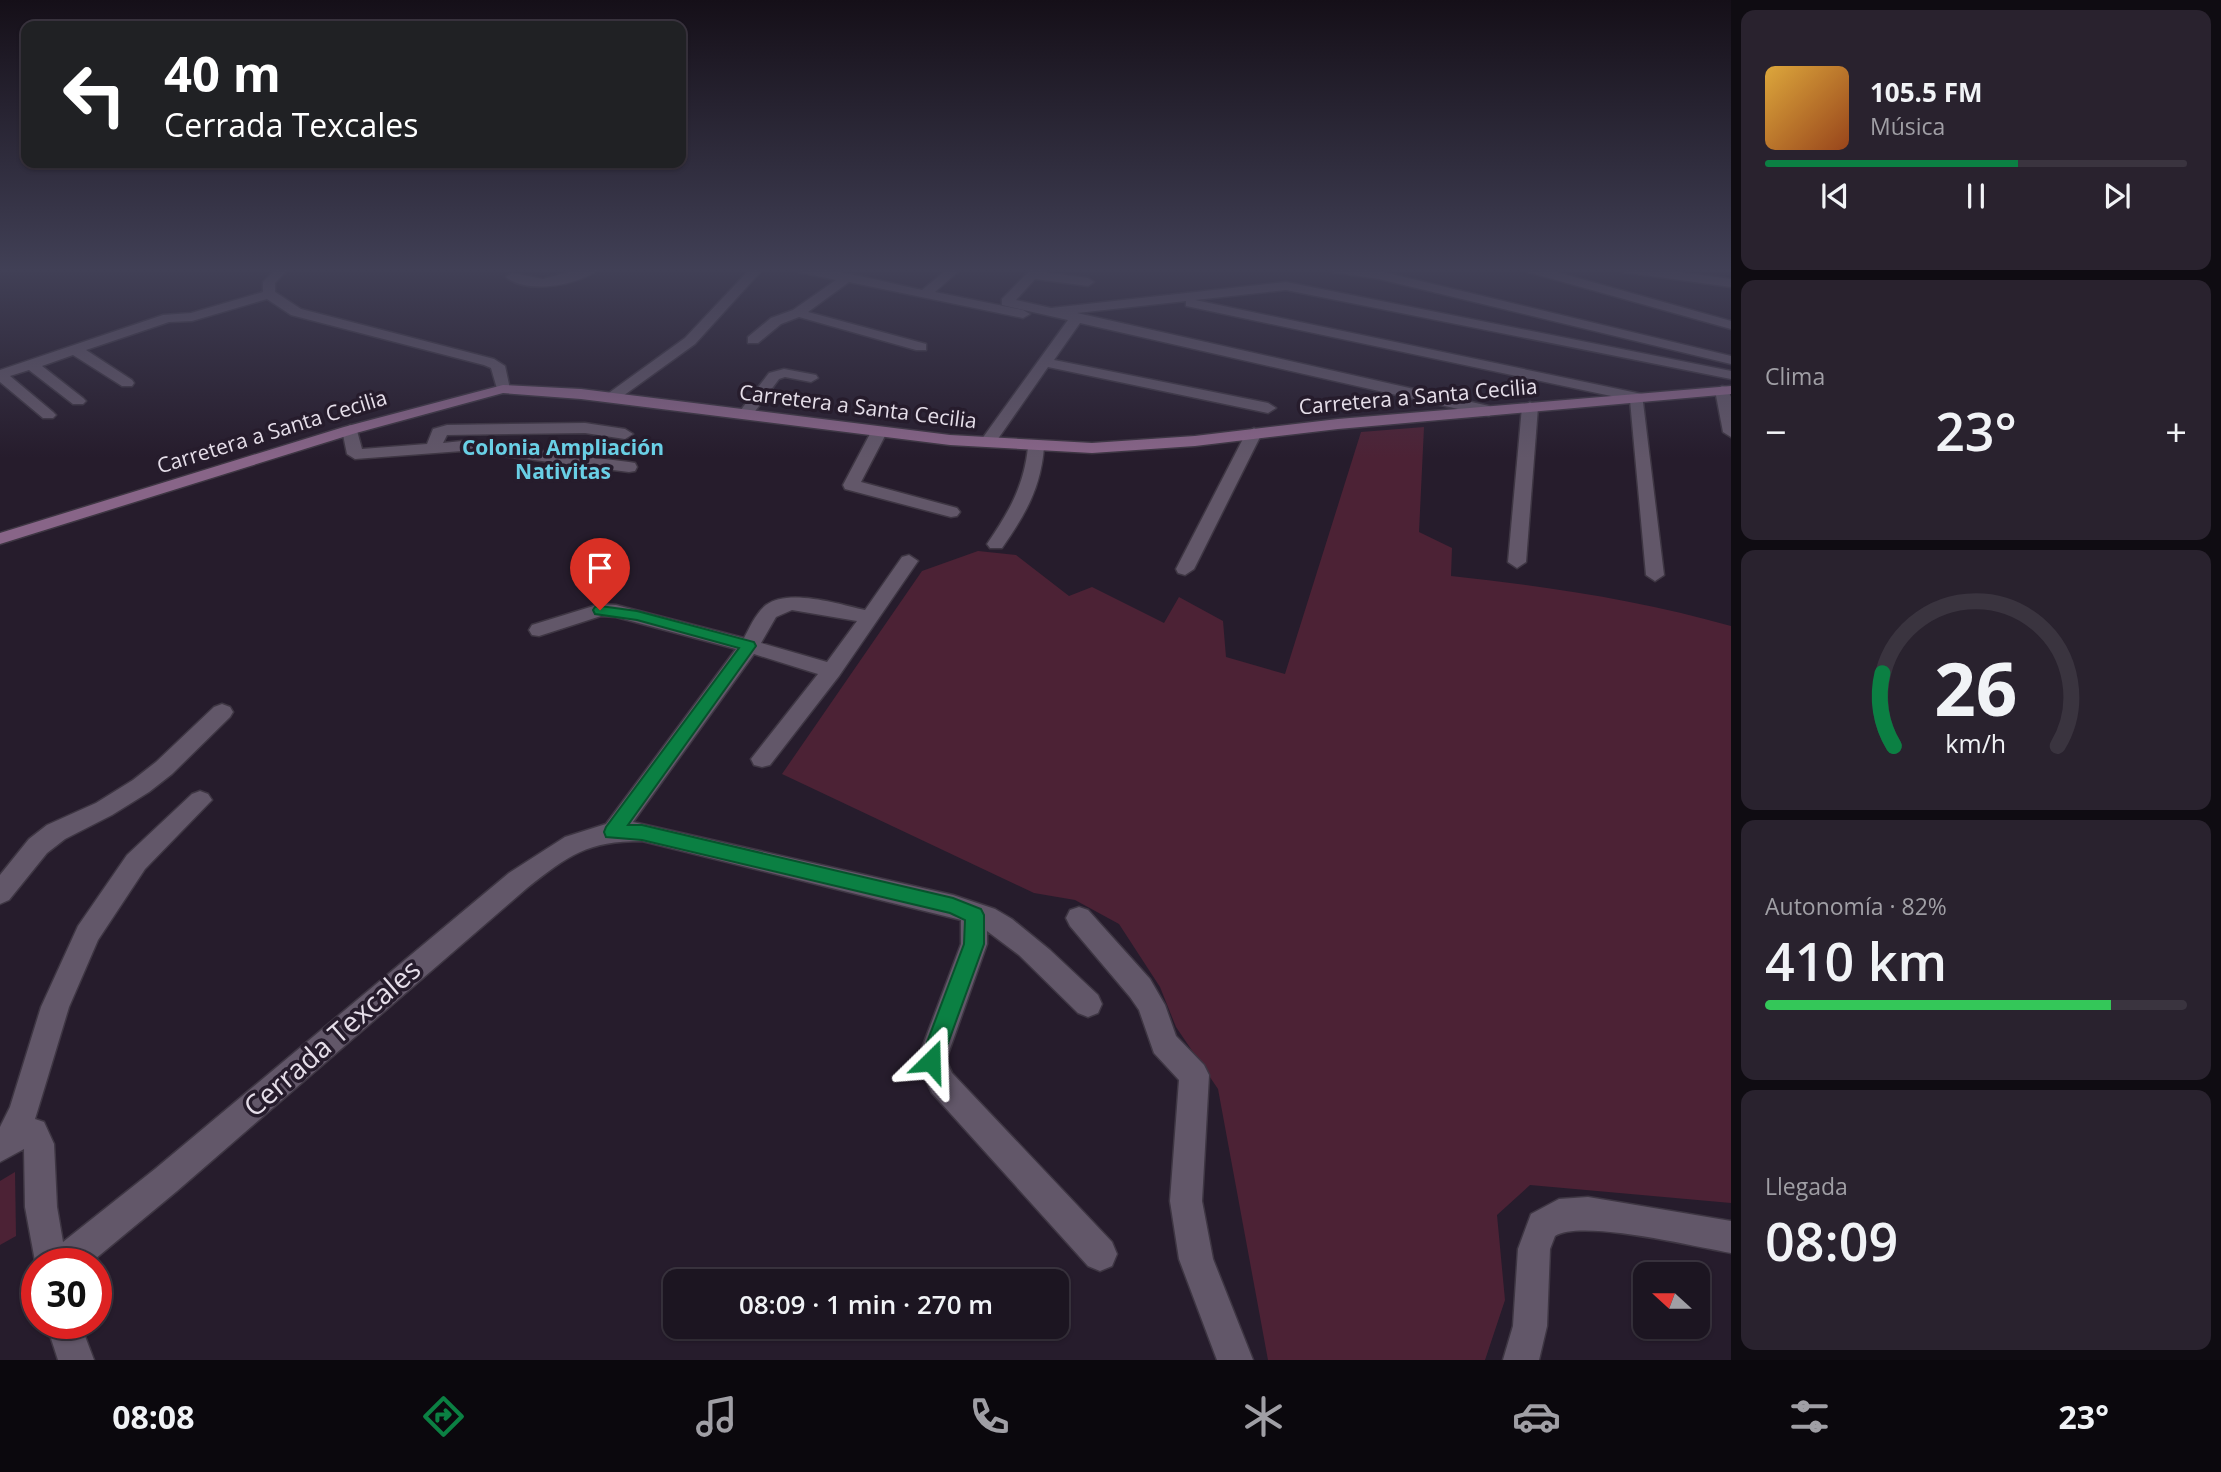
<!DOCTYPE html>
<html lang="es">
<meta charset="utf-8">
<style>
body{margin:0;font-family:"Open Sans",sans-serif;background:#29222e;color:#f1f3f6;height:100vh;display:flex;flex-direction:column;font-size:26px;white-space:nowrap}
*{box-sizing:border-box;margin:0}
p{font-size:23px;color:#a09fa5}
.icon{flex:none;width:38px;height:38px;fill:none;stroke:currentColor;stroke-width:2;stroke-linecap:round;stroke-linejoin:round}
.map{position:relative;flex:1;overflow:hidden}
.details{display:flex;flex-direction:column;gap:10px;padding:10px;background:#0f0c12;width:490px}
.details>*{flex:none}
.banner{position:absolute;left:21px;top:21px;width:665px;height:147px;border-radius:14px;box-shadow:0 2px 5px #0004,0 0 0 2px #3a343f;background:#202124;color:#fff;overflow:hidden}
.needle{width:46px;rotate:291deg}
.buttons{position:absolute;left:1633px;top:1262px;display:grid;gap:14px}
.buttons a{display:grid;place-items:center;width:77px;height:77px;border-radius:14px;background:#1c1521;box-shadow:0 2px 5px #0004,0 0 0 2px #3a343f;font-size:35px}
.speed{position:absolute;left:21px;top:1248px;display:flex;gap:14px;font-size:35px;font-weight:700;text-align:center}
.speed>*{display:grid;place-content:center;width:91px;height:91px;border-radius:50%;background:#1c1521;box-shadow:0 2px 5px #0004,0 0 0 2px #3a343f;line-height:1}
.speed .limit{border:10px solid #d22;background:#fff;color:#111}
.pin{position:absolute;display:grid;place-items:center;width:60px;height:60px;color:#fff;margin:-72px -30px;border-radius:50% 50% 50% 0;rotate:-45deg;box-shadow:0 0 7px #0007}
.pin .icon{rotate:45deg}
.me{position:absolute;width:77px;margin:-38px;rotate:22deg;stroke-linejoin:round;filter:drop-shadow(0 0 5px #0008)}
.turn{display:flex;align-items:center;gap:24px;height:147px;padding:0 28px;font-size:32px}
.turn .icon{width:91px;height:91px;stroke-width:2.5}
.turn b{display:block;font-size:49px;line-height:60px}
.big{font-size:52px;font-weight:600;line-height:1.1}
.details .card{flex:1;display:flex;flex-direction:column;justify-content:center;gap:10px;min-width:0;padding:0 24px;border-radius:14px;background:#29222e}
.details .dial{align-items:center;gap:0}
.dial svg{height:182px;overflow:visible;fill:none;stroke:#3a343f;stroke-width:7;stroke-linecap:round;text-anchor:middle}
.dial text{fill:#f1f3f6;stroke:none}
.song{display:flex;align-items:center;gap:21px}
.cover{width:84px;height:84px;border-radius:10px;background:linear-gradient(135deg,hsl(40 70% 55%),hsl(20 70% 35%))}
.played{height:7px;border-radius:4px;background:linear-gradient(90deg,#0b8043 60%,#3a343f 60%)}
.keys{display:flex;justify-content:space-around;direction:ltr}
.heat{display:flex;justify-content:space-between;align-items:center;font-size:38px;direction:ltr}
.charge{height:10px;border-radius:5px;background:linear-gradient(90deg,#34c759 82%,#3a343f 0)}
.trip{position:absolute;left:663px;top:1269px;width:406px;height:70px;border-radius:14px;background:#1c1521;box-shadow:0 2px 5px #0004,0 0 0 2px #3a343f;font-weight:600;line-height:70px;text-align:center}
.tab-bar{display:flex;height:112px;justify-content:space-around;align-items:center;background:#0b080d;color:#a09fa5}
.tab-bar .icon{width:49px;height:49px}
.tab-bar .active{color:#0b8043}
.tab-bar b{font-size:32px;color:#f1f3f6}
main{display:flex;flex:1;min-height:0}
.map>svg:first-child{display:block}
.green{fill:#4c2235}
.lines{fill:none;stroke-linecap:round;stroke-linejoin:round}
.street-casing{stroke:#3e3643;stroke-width:3}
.secondary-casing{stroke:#3e3643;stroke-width:3}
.street{fill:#625769;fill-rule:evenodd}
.secondary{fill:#886588;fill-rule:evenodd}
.route{fill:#0b8043;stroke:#07532c;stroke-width:2}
.labels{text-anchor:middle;stroke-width:7;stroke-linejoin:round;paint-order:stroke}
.far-street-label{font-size:21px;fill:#e5dee9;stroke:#261c2c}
.far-neighbourhood-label{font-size:21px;font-weight:bold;fill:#69cfe5;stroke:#261c2c}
.near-street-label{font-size:28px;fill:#e5dee9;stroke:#261c2c}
</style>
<main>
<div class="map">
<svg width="1731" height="1360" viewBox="0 0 1731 1360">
<rect width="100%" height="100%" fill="#261c2c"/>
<g class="green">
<path d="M1424,427L1419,532L1452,548L1451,576C1545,586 1640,600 1731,626V1203L1530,1185L1497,1215L1505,1300L1485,1360H1268L1218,1089L1176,1027L1160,987L1119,924L1075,900L1034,893L782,774L922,571L978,551L1016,555L1069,596L1092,587L1164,623L1179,597L1223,621L1226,657L1285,674L1361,432Z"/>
<path d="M15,1172L16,1236L0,1245V1181Z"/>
</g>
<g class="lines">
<defs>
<g id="street">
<path d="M276,268H289L275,283V292L301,309L494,359L505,366L510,389L503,393L498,392L491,368L484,365L291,315L267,299L192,321L169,322L86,350L132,380L134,383L132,386H122L73,355L42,366L83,398L86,401L83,404H73L29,370L10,376L53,412L56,415L53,418H43L0,382V370L163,315L191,313L263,292V282Z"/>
<path d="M583,268H600C581,285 527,295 506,277L512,273L543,279Z"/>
<path d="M751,268H764L695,344L616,401H606L603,398L606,395L685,338Z"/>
<path d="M792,268C836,268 879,281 922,290L949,268H962L935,292L1023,310L1030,314L1023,318L849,282L808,312L926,344V350H916L799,317L781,324L758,343H748V337L771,318L793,310L836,280L794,271Z"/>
<path d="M1032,268H1045L1042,272L1088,278L1094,282L1088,286L1035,279L1016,300L1051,308L1286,282L1731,371V379L1286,290L1195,300L1642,394L1664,575L1655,581L1646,575L1630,400L1191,307L1186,306V301L1077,313L1489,406L1497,411L1489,416L1080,323L1054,360L1268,403L1276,408L1268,413L1048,367L993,446H981L979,443L1068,320L1002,305V299Z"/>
<path d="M1326,268L1379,271L1731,356V364L1379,279L1332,272Z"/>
<path d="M1522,268H1542L1731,321V329L1524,271Z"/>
<path d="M1616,268H1649L1731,279V287L1622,272Z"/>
<path d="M784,369L816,375L818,378L811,382L785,377L779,379L750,418H740L737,415L769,373Z"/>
<path d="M1722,386L1727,387L1731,397V437L1723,432L1715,390Z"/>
<path d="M1530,402L1538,407L1526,562L1517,568L1508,562L1522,407Z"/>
<path d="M585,423L625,429L633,434L625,439L585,433L447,435L443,443L462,441L629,462L635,463L637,467L635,471L629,472L462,451L355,459L347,454L342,430L350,425L356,427L362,449L427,444L433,429L447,425Z"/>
<path d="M879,427L887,432L861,482L957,508L960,512L957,516L951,517L845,489L843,485L871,432Z"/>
<path d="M1254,428L1262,433L1194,569L1185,575L1178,573L1176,569L1246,433Z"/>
<path d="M1036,442L1044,447C1041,488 1025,515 1002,548H990L987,544C1009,512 1024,486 1028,447Z"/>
<path d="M909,555L918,561L839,676L770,765L762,767L754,765L751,759L818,674L754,654L633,822L953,895L995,909L1012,919L1050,950L1098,995L1102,1004L1098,1013L1088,1017L1078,1013L1019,955L987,931V944L946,1060L952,1073L1112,1242L1117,1254L1112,1266L1100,1271L1088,1266L932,1093L917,1061L961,944V920L642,841C587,841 569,855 527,888L177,1191L89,1264H37V1272L25,1207L24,1149L0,1162V1127L10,1107L41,1007L78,926L127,855L192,794L200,791L208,794L212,800L145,869L98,940L69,1007L35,1119L44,1122L54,1144L57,1207L63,1242L155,1169L509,873L565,837L606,824L736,649L616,617L601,616L539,636L532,635L529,630L532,625L600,604L616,605L744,638C750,627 756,613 766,605C788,588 839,604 865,610L902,557ZM792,610L857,621L827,662L761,643L776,617Z"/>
<path d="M222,704L230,707L233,712L230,717L172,774L149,792L112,815L65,839L47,853L9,900L0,904V875L29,839L47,825L96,803L133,780L156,762L214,707Z"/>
<path d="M1079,907L1088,910L1150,979L1165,1005L1176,1036L1204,1065L1209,1075L1202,1201L1213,1259L1253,1360H1217L1179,1259L1170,1201L1179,1080L1154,1053L1139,1010L1130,997L1070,926L1066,918L1070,910Z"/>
<path d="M1588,1197L1731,1221V1253C1695,1247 1582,1219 1555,1236L1550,1249L1547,1326L1539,1360H1503L1513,1326L1518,1249L1531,1214L1559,1199Z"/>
<path d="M46,1323H80L94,1360H58Z"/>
</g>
<path id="secondary" d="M503,385L581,389L950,435L1092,443L1195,436L1338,419L1731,386V394L1338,429L1195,446L1092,453L950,445L581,399L503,393L356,433L0,544V533L344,427Z"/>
</defs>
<use href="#street" class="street-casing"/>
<use href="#secondary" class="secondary-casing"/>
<use href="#street" class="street"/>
<use href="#secondary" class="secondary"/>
</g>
<linearGradient id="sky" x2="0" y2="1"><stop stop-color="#150f18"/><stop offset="0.59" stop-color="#414056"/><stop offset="1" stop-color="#414056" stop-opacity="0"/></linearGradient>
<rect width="1731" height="458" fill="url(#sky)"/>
<path class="route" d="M600,606L637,611L754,642L756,646L628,825H642L953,898L981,909L984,915V944L939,1068L931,1071L924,1068L920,1061L964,944L965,920L950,913L642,840L606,837L604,832L606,827L739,648L637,620L595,614L593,610L595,607Z"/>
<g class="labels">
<g class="far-street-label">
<text transform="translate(1418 397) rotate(-5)" y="7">Carretera a Santa Cecilia</text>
<text transform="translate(858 407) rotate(7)" y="7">Carretera a Santa Cecilia</text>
<text transform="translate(272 432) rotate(-17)" y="7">Carretera a Santa Cecilia</text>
</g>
<g class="far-neighbourhood-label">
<text x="563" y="455">Colonia Ampliación<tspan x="563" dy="24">Nativitas</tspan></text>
</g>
<g class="near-street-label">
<text transform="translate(332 1038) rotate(-41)" y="10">Cerrada Texcales</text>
</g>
</g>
</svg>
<div class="buttons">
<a><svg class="needle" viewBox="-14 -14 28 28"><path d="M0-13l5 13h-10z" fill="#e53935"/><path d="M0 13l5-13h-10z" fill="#a09fa5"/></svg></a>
</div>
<div class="speed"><div class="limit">30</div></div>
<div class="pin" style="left:600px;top:610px;background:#d93025"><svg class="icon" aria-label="arrive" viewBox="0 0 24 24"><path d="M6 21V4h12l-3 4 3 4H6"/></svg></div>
<svg class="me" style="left:931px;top:1061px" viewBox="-20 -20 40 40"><path d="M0-17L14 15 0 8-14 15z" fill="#0b8043" stroke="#fff" stroke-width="4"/></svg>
<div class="trip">08:09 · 1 min · 270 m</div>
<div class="banner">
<div class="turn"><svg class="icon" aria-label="left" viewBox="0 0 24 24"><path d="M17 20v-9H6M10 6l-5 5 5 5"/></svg><div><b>40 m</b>Cerrada Texcales</div></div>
</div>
</div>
<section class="details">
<div class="card">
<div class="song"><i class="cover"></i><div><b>105.5 FM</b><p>Música</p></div></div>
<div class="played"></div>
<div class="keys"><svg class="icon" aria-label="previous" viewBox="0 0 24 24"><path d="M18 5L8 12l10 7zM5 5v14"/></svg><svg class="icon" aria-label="pause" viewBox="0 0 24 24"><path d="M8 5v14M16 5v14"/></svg><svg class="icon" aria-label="next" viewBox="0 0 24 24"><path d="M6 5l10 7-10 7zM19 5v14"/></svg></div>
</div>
<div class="card"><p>Clima</p>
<div class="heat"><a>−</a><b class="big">23°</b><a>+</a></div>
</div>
<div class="card dial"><svg viewBox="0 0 100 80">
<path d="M14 69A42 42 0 1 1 86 69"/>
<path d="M14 69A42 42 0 0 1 9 37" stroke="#0b8043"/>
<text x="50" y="56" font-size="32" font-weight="700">26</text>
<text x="50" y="72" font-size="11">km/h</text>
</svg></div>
<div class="card"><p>Autonomía · 82%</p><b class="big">410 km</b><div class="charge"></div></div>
<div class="card"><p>Llegada</p><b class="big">08:09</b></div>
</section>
</main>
<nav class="tab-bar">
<b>08:08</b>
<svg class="icon active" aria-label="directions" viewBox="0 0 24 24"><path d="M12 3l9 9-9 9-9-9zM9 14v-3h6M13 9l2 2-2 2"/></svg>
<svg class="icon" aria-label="music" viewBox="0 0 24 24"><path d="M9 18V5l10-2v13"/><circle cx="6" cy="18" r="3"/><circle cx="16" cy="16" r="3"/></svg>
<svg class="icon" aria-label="phone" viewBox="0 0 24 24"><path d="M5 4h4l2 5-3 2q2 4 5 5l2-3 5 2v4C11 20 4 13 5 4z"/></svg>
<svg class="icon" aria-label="climate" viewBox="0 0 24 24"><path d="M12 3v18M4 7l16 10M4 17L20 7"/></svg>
<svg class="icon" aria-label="car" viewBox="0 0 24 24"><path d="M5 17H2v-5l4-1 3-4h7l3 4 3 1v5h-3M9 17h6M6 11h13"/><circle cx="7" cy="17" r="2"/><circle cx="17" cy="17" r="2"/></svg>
<svg class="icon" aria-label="filters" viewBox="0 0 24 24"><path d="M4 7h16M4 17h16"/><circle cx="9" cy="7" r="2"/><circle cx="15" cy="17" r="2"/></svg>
<b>23°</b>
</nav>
